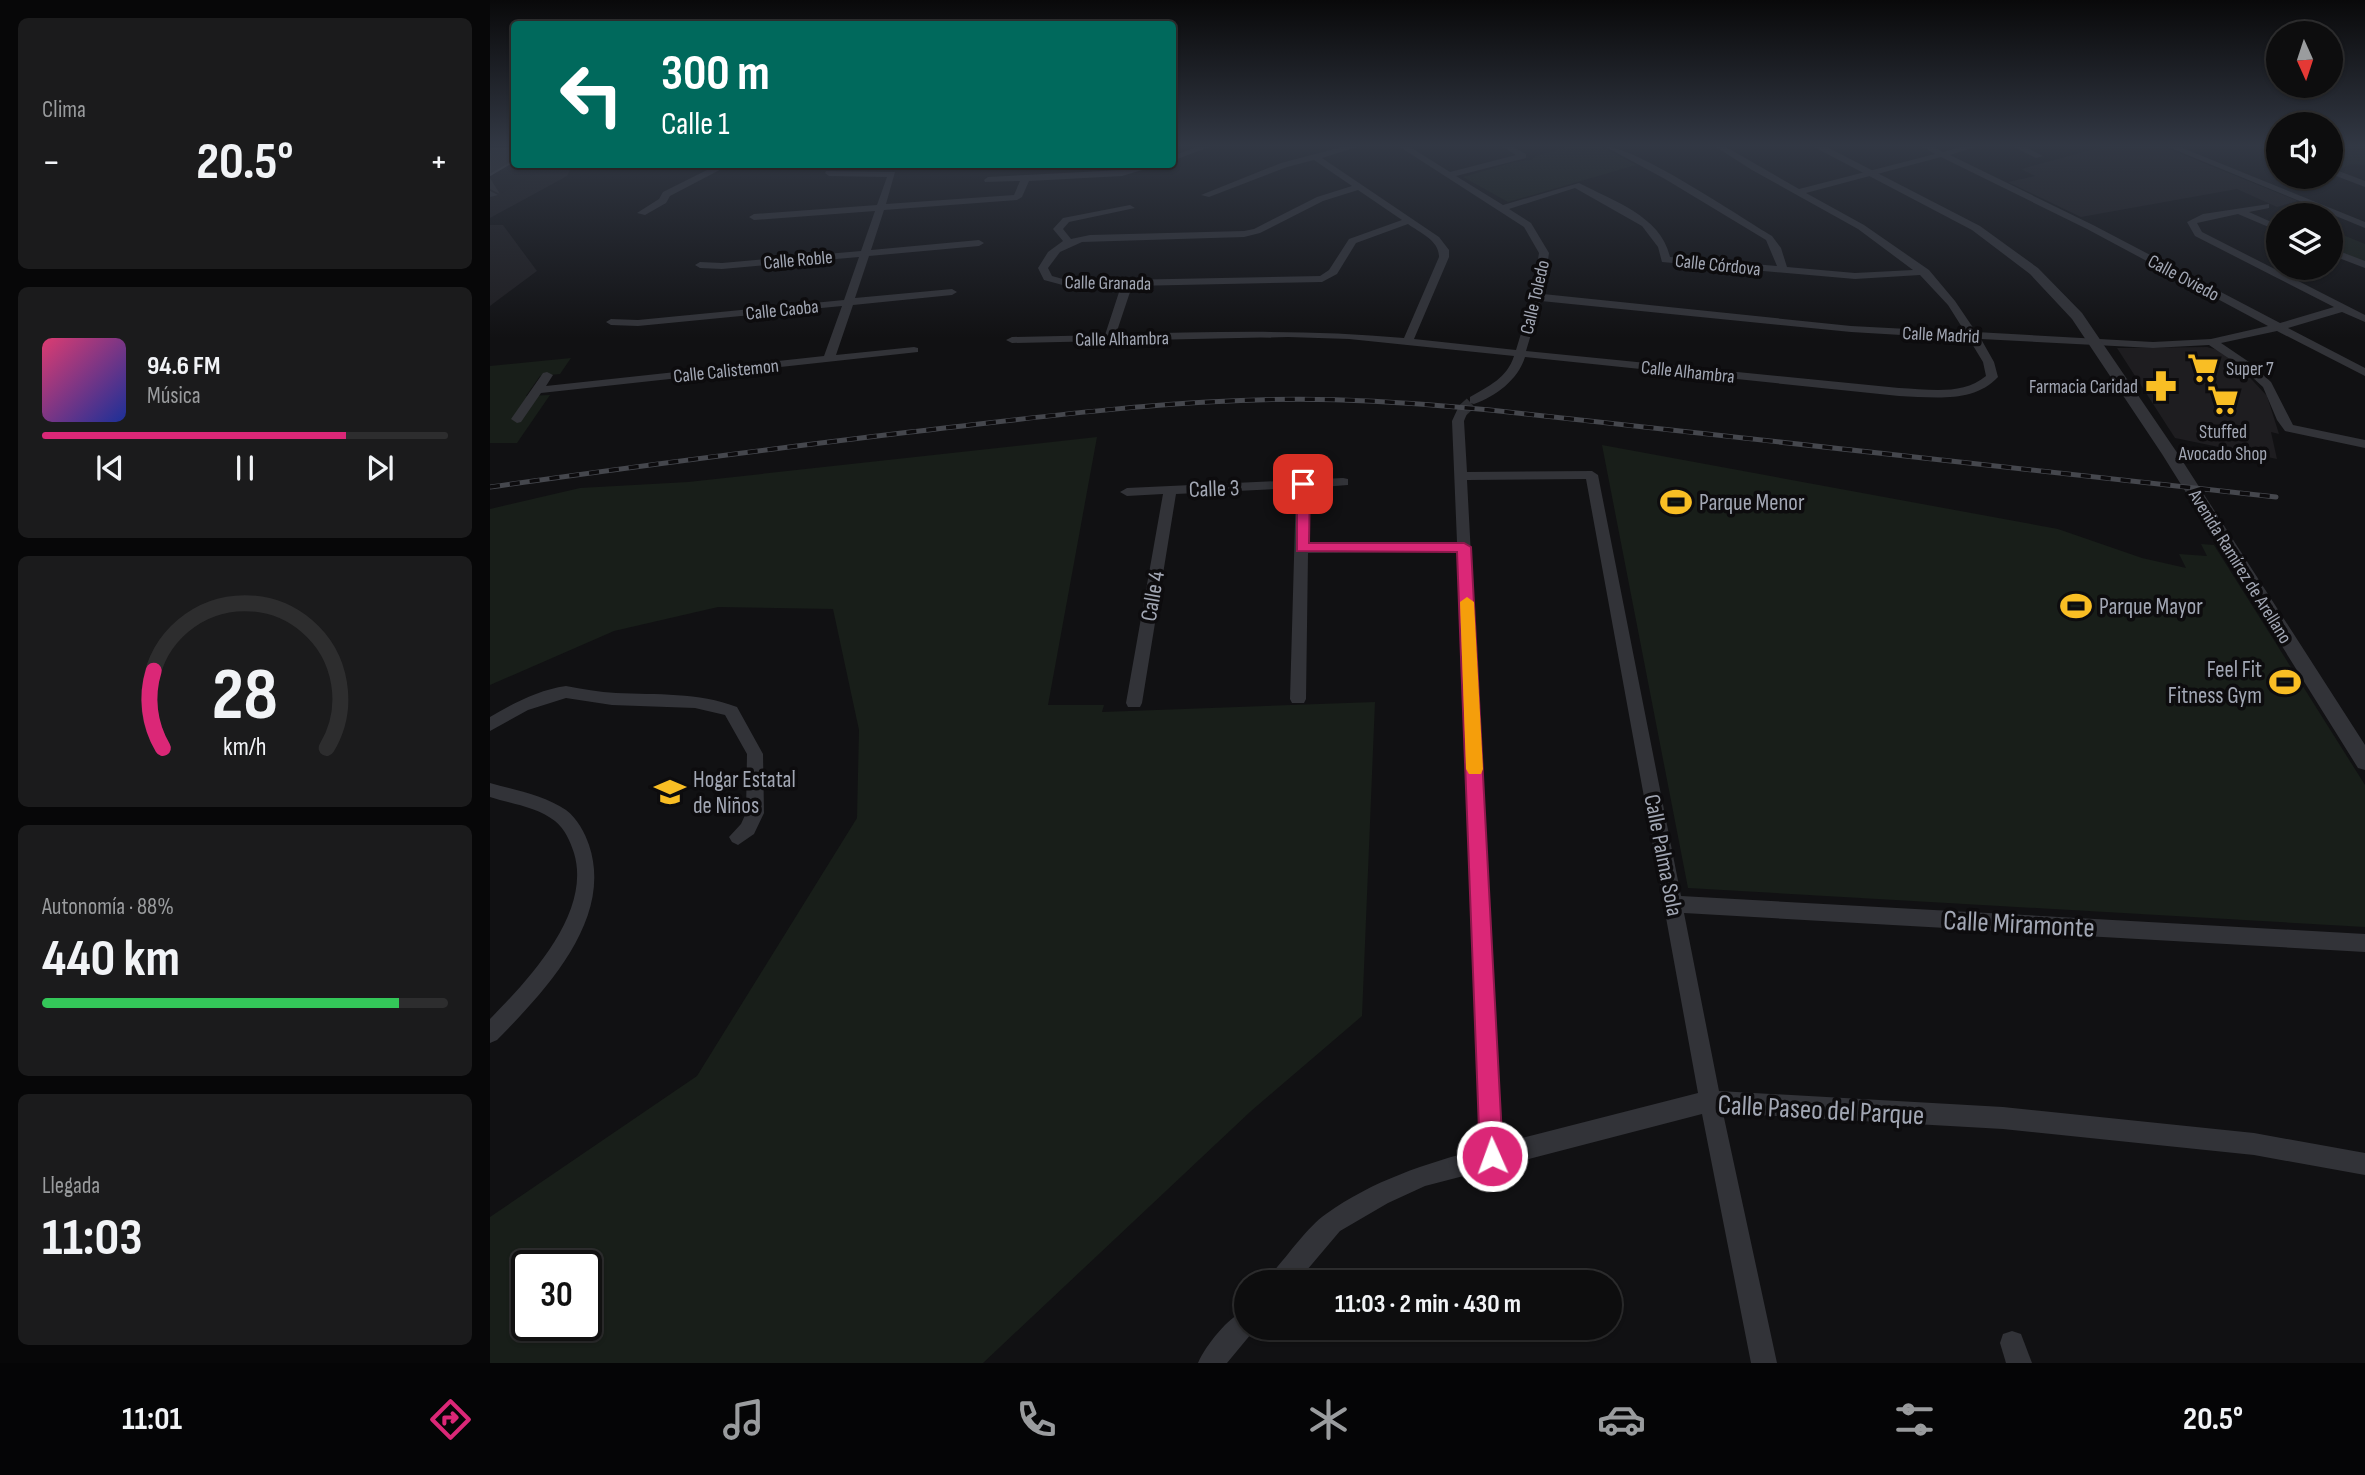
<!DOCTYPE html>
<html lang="es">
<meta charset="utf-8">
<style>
body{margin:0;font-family:"Sofia Sans Condensed",sans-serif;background:#1b1b1c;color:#f1f3f6;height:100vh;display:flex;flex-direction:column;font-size:26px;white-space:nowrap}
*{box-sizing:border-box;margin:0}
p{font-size:23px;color:#9a9c9e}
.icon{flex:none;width:38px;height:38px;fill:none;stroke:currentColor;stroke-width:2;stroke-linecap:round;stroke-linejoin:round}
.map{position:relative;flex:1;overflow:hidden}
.details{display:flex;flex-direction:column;gap:18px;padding:18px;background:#070708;width:490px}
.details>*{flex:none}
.top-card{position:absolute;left:21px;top:21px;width:665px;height:147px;border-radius:7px;box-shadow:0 2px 5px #0004,0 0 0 2px #2d2d2e;background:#00695c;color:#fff;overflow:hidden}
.needle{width:46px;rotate:177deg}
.tools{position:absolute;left:1776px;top:21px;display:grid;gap:14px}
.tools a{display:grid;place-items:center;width:77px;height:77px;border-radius:50%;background:#0d0d0e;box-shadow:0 2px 5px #0004,0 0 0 2px #2d2d2e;font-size:35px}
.speed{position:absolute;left:21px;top:1250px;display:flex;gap:14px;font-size:35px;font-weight:700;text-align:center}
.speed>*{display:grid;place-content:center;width:91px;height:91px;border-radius:50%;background:#0d0d0e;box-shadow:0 2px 5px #0004,0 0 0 2px #2d2d2e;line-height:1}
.speed .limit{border:4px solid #111;border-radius:10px;background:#fff;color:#111}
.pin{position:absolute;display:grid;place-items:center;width:60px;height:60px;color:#fff;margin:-30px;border-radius:14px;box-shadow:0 4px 10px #0006}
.me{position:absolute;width:77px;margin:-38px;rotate:358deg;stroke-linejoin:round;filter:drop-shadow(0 0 5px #0008)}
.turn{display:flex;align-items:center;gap:24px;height:147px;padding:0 35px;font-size:32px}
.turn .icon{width:91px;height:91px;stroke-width:2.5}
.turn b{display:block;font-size:49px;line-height:60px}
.big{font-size:52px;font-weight:700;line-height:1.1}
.details .tile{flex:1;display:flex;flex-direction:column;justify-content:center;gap:10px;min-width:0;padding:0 24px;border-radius:10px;background:#1b1b1c}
.details .dial{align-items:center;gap:0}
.dial svg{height:182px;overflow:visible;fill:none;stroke:#2d2d2e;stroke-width:7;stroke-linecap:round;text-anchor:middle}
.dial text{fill:#f1f3f6;stroke:none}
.song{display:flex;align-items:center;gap:21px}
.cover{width:84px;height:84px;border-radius:10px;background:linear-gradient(135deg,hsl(340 70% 55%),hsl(230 70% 35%))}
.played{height:7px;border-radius:4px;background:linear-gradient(90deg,#db2777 75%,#2d2d2e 75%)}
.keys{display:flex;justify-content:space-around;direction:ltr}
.heat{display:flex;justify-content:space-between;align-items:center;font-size:38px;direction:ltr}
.charge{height:10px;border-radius:5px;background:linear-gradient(90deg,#34c759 88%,#2d2d2e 0)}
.trip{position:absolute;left:744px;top:1270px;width:388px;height:70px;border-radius:35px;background:#0d0d0e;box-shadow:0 2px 5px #0004,0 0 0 2px #2d2d2e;font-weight:700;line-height:70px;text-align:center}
.tabs{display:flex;height:112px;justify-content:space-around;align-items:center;background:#050506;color:#9a9c9e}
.tabs .icon{width:49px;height:49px}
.tabs .active{color:#db2777}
.tabs b{font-size:32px;color:#f1f3f6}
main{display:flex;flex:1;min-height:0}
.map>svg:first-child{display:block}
.built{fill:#1e1d20}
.green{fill:#181e19;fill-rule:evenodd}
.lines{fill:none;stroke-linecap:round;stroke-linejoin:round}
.minor-tunnel{stroke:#2e2f33;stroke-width:12;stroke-dasharray:12 6;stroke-linecap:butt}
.minor{fill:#323338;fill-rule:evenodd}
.tertiary{fill:#323338;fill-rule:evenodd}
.rail-casing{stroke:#45474d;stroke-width:5}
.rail{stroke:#0d0c0e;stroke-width:3.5;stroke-dasharray:10;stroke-linecap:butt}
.wall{fill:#2e2d31}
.shaded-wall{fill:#1d1c1f}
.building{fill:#3a3a3f;stroke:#4a4b51;stroke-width:2}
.route{fill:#db2777;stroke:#8e194d;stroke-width:2}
.slow{fill:#f59e0b}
.labels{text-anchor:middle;stroke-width:7;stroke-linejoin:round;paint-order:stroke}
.far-street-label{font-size:19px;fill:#a2a7b4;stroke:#0d0c0e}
.far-poi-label{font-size:19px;fill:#a2a7b4;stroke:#0d0c0e;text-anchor:start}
.street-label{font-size:23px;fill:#a2a7b4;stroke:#0d0c0e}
.poi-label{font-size:23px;fill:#a2a7b4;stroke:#0d0c0e;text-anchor:start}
.near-street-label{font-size:28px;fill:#a2a7b4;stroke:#0d0c0e}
</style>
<main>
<section class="details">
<div class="tile"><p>Clima</p>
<div class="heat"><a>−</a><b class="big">20.5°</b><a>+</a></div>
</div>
<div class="tile">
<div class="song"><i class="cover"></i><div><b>94.6 FM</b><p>Música</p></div></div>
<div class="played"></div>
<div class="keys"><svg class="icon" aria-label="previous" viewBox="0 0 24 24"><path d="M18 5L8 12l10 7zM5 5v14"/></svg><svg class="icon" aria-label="pause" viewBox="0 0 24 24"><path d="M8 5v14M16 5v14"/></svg><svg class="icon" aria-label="next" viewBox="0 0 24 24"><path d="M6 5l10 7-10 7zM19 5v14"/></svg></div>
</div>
<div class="tile dial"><svg viewBox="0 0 100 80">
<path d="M14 69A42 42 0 1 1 86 69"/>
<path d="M14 69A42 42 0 0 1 10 35" stroke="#db2777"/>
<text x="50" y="56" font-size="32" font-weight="700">28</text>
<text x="50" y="72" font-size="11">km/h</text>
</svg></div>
<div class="tile"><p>Autonomía · 88%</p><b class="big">440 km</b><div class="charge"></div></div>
<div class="tile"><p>Llegada</p><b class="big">11:03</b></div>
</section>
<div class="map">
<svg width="1875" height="1363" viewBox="0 0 1875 1363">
<rect width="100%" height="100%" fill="#111113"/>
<g class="built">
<path d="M0,147H24V164L86,165L82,166L77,176L0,218Z"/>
<path d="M1612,147H1674L1808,201L1787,207L1747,189L1591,217L1518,182L1545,176L1531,169Z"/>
<path d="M0,225H13L47,271L0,306Z"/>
<path d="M1717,347L1728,350L1750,367L1777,396L1789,434L1781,432L1787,459L1685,438L1627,348Z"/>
</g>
<g class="green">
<path d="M1077,147H1112L1146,165L1018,202L973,177L1024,162L1041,160L1046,156Z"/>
<path d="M1841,147H1875V165L1860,164L1848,171L1841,168Z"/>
<path d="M1841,230L1875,244V263L1841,248Z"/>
<path d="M81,358L70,374L50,376L36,396L60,395L27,443H0V366Z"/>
<path d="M607,437L558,705H614L612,712L885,702L872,1016L761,1111L493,1363H0V1217L207,1076L367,818L369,730L343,609L228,607L124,631L0,685V509L90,488L198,482ZM37,1265H96V1325H37Z"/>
<path d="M1112,445L1568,529L1652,558L1696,568L1689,554L1717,556L1711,544L1724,545L1875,785V927L1198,888Z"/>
</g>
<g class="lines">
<path class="minor-tunnel" d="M972,411L984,400"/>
<g class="minor">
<path d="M707,147H719L682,161V156Z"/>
<path d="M852,147H867L832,158L949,237L959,250V257L924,339L1026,350L1042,297L1049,253L1034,227L910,147H920L960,172L1026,155L1013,147H1023L1036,154V158L966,176L1013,205L1089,183C1123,201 1171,216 1180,257L1287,266L1276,240L1175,179L1116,147C1147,147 1250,217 1282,236L1291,248L1297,267L1365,273L1423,270L1368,229L1262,170L1226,147H1236L1309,189L1445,154L1433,147H1444L1453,152L1470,147H1485L1460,155L1603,225L1790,323L1844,307L1705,236L1697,222L1713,214L1779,204V208L1759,212L1788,225V231L1748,214L1707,223L1712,232L1875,315V322L1852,312L1798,328L1875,368V376L1787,331L1731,343L1759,362L1781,382L1803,425L1875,440V448L1795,431L1787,420L1773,387L1750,366L1719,345L1663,348L1491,339L1504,362L1508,377C1483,404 1442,397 1409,396L1035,357C1028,380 1006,396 984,404L980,403V397C999,386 1017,378 1024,356L859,339L798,337L522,343L516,340L522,337L615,335L631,286L580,287L554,280L548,268L558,252L573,241L563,229L573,218L640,205L645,208L579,222L573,229L581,239L600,235L754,231L764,229L827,197L862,186L824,160L797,167L719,197L711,195L791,163ZM1451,157L1597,229L1778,326L1721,339L1663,342L1486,332L1465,301L1439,270L1374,225L1316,193ZM1085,188L1152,226L1168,247L1172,262L1365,279L1430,275L1458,305L1475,332L1361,326L1053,294L1059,253L1041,223L1019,209ZM868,190L912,220L859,239L839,270L830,276L580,281L562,276L558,268L570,252L592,242L754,237L770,233L833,201ZM918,224C930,233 949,240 949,257L914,338C818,329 722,332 626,334L642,286L832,282L847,274L866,243ZM1051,301L1361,332L1479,339L1493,362L1496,376C1472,396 1438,389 1409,388L1036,351Z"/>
<path d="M1524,147H1536L1553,156L1546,158Z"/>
<path d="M1678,147H1690L1875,222V228Z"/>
<path d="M1773,147L1788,148V153L1774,149Z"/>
<path d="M229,164H241L180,196L176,203L155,215L147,213L169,199L173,192Z"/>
<path d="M656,164H672L632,176L539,181L532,197L527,200L394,210L381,250L489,240L494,243L489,246L379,256L365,298L462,289L467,292L462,295L363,305L346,355L424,347L428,348V352L51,393L31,422L27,423L21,419L53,373L57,372L63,375L56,386L334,356L352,306L148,326L121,325L116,322L121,319L148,320L354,300L369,257L232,269L210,268L205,265L210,262L232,263L371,251L385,211L264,220L259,217L264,214L387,205L397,177L339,176L335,173L336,171L405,172L396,204L524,195L530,181L495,182L494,180L498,177L632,170Z"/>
<path d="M1841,168L1875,181V187L1841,174Z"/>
<path d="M0,191L8,195L0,197Z"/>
<path d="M1841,248L1875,261V268L1841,255Z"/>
<path d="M972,407L978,411L974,421L977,472L1102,471L1108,475L1191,896L1875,934V952L1194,913L1229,1091L1513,1107L1764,1133L1875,1153V1175L1764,1155L1513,1129L1233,1113L1287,1363H1261L1212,1114L935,1186L898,1203L850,1231L806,1283H778L781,1274C797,1257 817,1227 836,1214C882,1181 936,1163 991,1149L967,552L818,553L816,699L814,703H802L800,699L806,488L686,494L652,703L650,707H638L636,703L673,494L637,496L630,492L637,488L853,478L858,479V485L819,488V543L967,542L962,421L968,408ZM1096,479L1208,1093L1012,1143L977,480Z"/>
<path d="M76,686C92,689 109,692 126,693C167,695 208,692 247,707L273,754L274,813L264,834L248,845L242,842L239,837L251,824L256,813L257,754L235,715L205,708L122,705L76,698L38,710L0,731V717C24,703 48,690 76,686Z"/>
<path d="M0,783C25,790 54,795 76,810C87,818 95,833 99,845C124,919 55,991 7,1040L0,1043V1019C39,979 102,913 84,853C80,841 75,829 65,821C47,807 22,804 0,797Z"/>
<path d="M756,1310V1328H766L737,1363H708C716,1345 738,1317 756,1310Z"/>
<path d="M1522,1331L1531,1334L1542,1363H1516L1510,1343L1513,1334Z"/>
</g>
<path class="tertiary" d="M1324,147H1337L1490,226L1548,268L1592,313L1688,454L1875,745V770L1868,768L1672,454L1582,319L1540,274L1482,230Z"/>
<defs>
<path id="rail" d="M0,487C140,467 280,449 420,432C535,419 651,403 767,400C845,397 923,403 1000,410L1786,497"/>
</defs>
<use href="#rail" class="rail-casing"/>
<use href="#rail" class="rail"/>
</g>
<path class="wall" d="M0,149L10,194L0,189Z"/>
<path class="shaded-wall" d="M24,161V164H62L10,194L0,178V175Z"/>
<path class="building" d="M21,147H24V161L0,175V149H17Z"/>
<linearGradient id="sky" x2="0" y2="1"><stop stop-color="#09090a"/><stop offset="0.43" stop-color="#323844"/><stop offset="1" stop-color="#323844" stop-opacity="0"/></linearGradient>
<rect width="1875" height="338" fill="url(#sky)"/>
<path class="route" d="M813,480L820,484L819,543H974L981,547L1013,1156L1009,1164L1002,1167L994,1164L990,1156L967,552L807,551V484Z"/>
<path class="slow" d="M977,597L984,602L993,769L991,774H979L976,769L970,602Z"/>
<defs>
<symbol id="supermarket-bare" viewBox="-9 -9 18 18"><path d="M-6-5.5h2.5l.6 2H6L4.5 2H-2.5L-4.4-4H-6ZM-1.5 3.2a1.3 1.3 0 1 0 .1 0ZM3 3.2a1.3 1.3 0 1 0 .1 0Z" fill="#f9be24" stroke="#0d0c0e" stroke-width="2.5" paint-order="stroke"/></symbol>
<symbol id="pharmacy-bare" viewBox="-9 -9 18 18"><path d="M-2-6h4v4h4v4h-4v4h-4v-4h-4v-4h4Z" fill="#f9be24" stroke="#0d0c0e" stroke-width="2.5" paint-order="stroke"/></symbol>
<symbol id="stadium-bare" viewBox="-9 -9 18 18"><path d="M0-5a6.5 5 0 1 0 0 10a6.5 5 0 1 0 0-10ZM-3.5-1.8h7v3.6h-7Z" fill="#f9be24" stroke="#0d0c0e" stroke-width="2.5" paint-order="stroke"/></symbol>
<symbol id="school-bare" viewBox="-9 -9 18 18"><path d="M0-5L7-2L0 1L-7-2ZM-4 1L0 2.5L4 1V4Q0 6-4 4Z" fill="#f9be24" stroke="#0d0c0e" stroke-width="2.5" paint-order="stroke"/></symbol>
</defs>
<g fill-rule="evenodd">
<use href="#supermarket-bare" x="1691" y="346" width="44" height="44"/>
<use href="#pharmacy-bare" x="1649" y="364" width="44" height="44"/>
<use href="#supermarket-bare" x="1711" y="378" width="44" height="44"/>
<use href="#stadium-bare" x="1164" y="480" width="44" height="44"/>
<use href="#stadium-bare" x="1564" y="584" width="44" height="44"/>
<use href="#stadium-bare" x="1773" y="660" width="44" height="44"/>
<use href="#school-bare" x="158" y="770" width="44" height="44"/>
</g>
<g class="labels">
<g class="far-street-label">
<text transform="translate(308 259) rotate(-5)" y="7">Calle Roble</text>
<text transform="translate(1228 264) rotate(6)" y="7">Calle Córdova</text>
<text transform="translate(1694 277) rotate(28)" y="7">Calle Oviedo</text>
<text transform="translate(618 282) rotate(1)" y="7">Calle Granada</text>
<text transform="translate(1044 297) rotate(-77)" y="7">Calle Toledo</text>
<text transform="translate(292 309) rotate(-6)" y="7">Calle Caoba</text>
<text transform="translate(1451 334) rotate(3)" y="7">Calle Madrid</text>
<text transform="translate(632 338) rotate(-1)" y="7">Calle Alhambra</text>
<text transform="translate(236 370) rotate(-6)" y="7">Calle Calistemon</text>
<text transform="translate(1198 371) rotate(6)" y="7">Calle Alhambra</text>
<text transform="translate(1751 566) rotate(58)" y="7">Avenida Ramírez de Arellano</text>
</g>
<g class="far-poi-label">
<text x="1736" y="375">Super 7</text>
<text x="1648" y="393" text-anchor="end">Farmacia Caridad</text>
<text x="1733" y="438" text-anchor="middle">Stuffed<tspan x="1733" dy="22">Avocado Shop</tspan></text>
</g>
<g class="street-label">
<text transform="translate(724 488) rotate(-2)" y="8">Calle 3</text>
<text transform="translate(662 596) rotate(-80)" y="8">Calle 4</text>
<text transform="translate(1174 855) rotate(79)" y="8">Calle Palma Sola</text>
</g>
<g class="poi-label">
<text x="1209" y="510">Parque Menor</text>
<text x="1609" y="614">Parque Mayor</text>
<text x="1772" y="677" text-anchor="end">Feel Fit<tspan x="1772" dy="26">Fitness Gym</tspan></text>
<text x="203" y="787">Hogar Estatal<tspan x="203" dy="26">de Niños</tspan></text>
</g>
<g class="near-street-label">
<text transform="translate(1529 923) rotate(3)" y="10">Calle Miramonte</text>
<text transform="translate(1331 1109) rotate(3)" y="10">Calle Paseo del Parque</text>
</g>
</g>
</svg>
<div class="tools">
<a><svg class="needle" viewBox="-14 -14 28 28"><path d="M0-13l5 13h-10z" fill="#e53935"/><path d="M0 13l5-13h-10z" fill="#9a9c9e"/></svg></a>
<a><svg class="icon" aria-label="sound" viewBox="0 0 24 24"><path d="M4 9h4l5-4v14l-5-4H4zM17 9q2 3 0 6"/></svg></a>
<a><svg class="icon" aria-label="layers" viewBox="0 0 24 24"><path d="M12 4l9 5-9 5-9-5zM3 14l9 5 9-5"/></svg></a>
</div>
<div class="speed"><div class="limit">30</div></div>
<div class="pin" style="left:813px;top:484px;background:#d93025"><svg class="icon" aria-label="arrive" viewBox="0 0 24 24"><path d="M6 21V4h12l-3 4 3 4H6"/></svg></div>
<svg class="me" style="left:1002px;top:1156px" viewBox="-20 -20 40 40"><circle r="17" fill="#db2777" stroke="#fff" stroke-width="3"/><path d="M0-11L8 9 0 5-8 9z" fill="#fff"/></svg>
<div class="trip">11:03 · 2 min · 430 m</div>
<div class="top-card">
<div class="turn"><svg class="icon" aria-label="left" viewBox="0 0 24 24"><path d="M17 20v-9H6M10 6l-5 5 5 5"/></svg><div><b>300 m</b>Calle 1</div></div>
</div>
</div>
</main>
<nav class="tabs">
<b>11:01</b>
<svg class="icon active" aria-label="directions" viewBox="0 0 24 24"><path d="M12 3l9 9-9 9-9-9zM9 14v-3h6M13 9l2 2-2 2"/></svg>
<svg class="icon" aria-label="music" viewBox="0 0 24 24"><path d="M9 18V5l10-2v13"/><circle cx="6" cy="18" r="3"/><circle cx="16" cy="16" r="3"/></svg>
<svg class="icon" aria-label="phone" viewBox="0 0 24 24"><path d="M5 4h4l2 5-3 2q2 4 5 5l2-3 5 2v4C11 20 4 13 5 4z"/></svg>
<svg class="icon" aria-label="climate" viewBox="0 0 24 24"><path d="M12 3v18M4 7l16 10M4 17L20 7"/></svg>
<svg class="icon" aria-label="car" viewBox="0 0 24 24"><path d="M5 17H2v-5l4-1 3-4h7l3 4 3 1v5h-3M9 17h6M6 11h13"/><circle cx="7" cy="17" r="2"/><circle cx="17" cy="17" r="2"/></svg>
<svg class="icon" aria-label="filters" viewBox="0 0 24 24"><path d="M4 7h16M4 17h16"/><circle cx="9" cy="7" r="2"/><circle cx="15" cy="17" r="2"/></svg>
<b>20.5°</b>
</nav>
